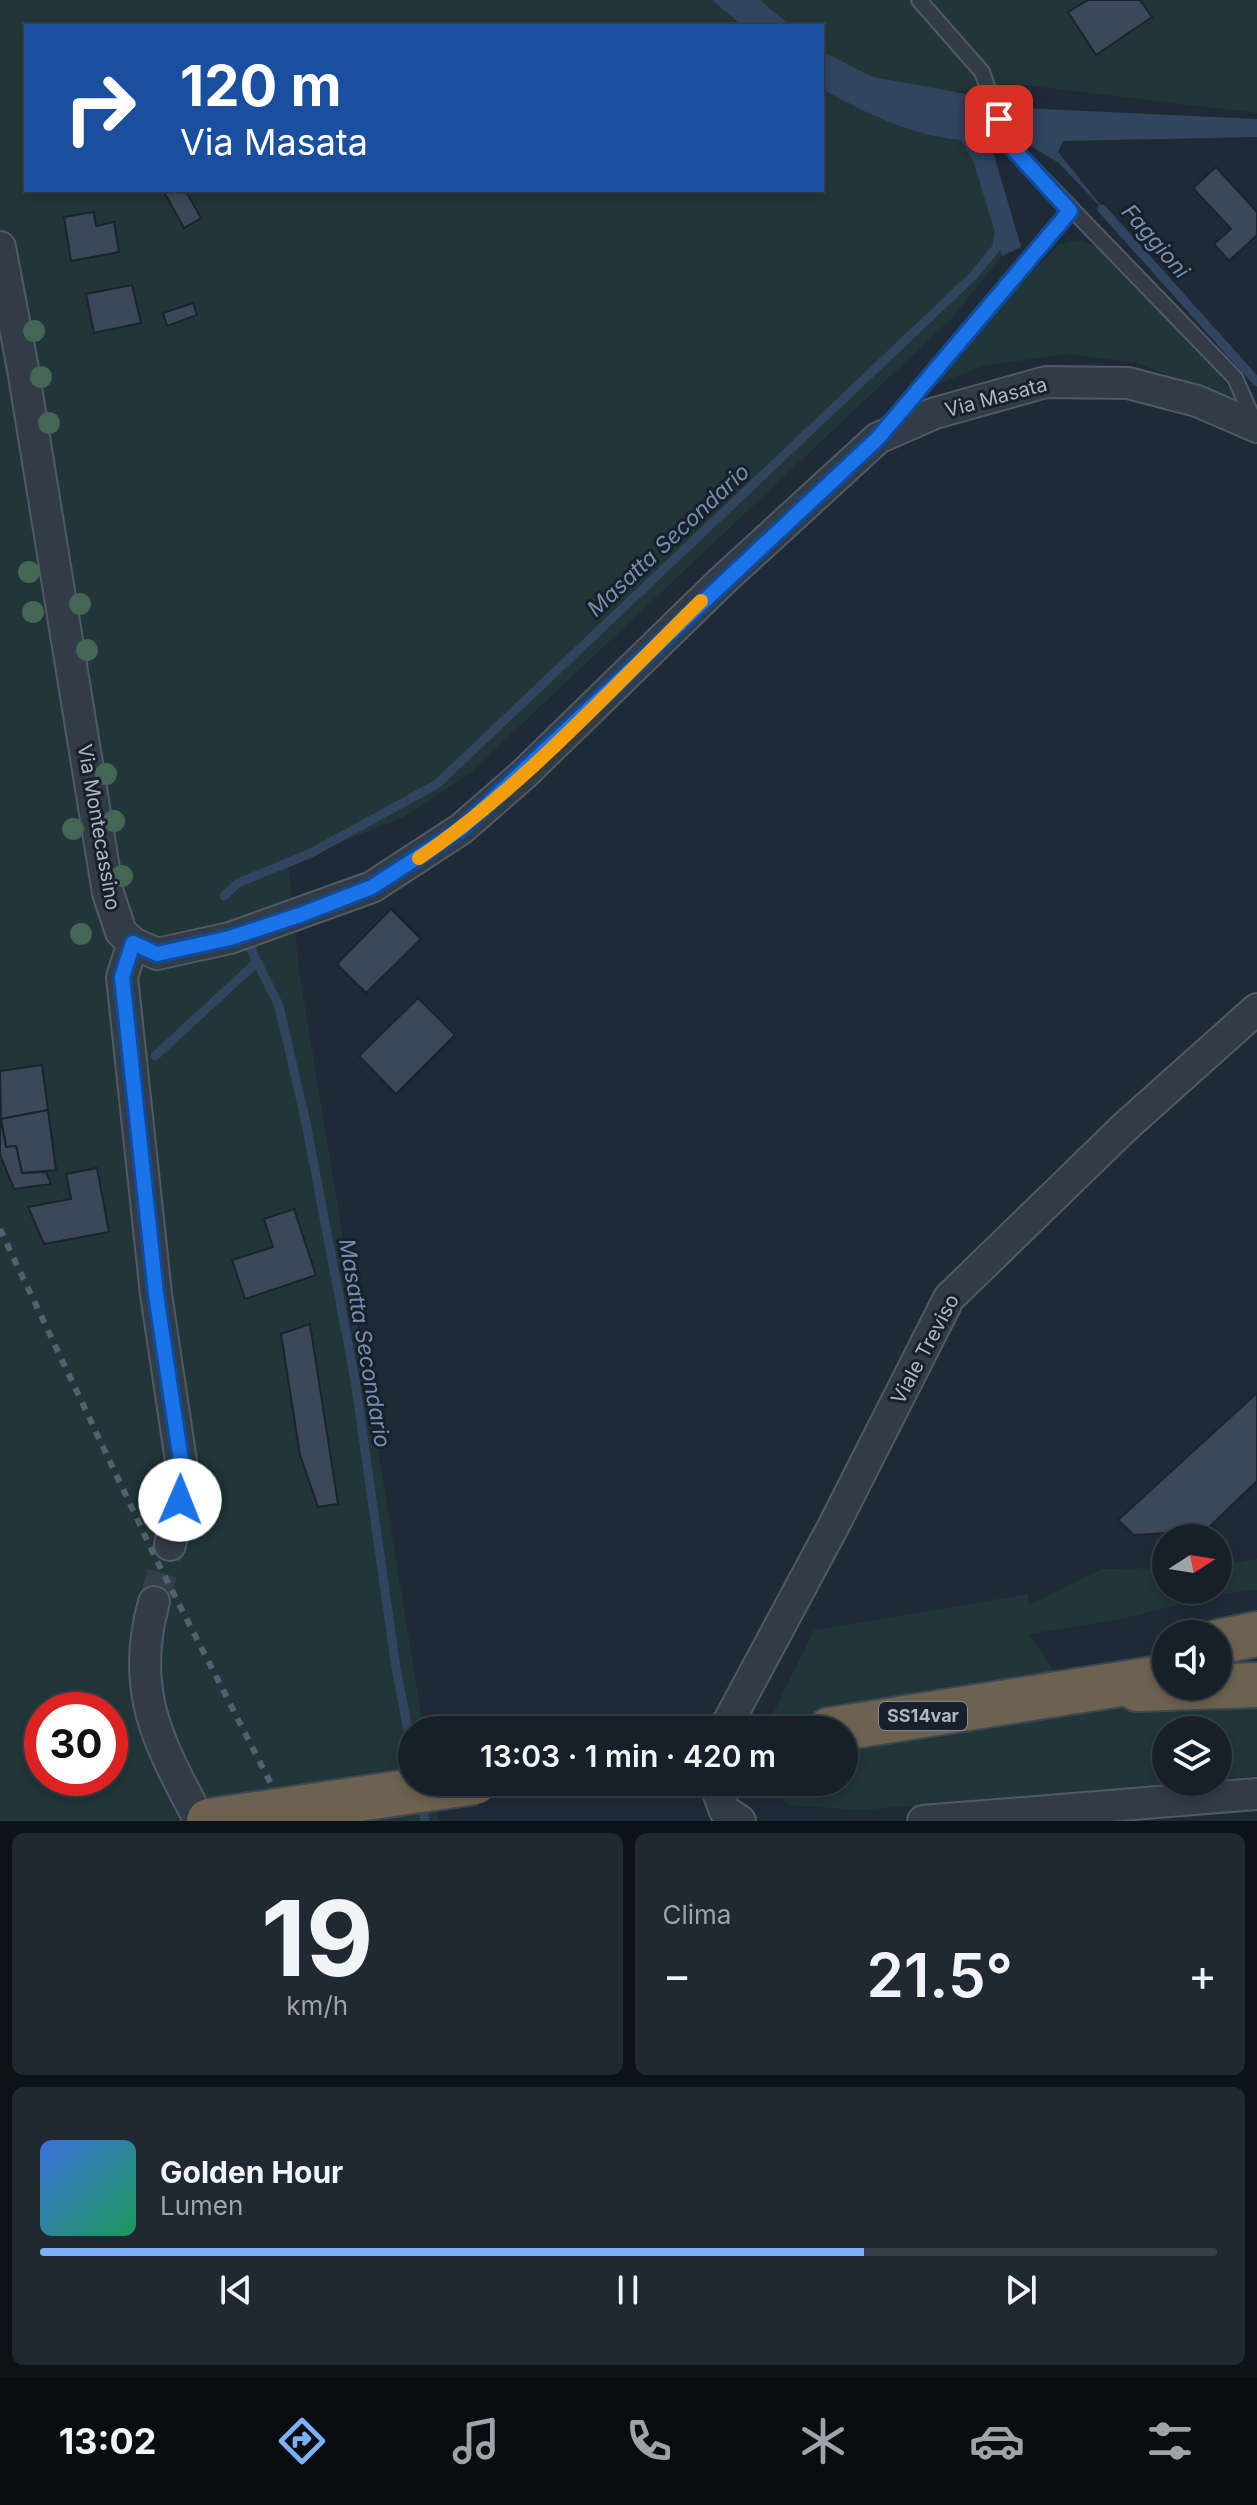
<!DOCTYPE html>
<html lang="it">
<meta charset="utf-8">
<style>
body{margin:0;font-family:Inter,sans-serif;background:#202831;color:#f1f3f6;height:100vh;display:flex;flex-direction:column;font-size:30px;white-space:nowrap}
*{box-sizing:border-box;margin:0}
p{font-size:26px;color:#9ea3a8}
.icon{flex:none;width:44px;height:44px;fill:none;stroke:currentColor;stroke-width:2;stroke-linecap:round;stroke-linejoin:round}
.map{position:relative;height:1821px;overflow:hidden}
.sheet{display:flex;flex-direction:column;gap:12px;padding:12px;background:#0d1217;flex:1}
.sheet>*{flex:none}
.hud{position:absolute;left:24px;top:24px;width:800px;height:168px;border-radius:0px;box-shadow:0 4px 12px #0003,0 0 0 2px #363e46;background:#1a4fa0;color:#fff;overflow:hidden}
.needle{width:52px;rotate:78deg}
.fabs{position:absolute;left:1152px;top:1524px;display:grid;gap:16px}
.fabs a{display:grid;place-items:center;width:80px;height:80px;border-radius:50%;background:#172029;box-shadow:0 4px 12px #0003,0 0 0 2px #363e46;font-size:40px}
.speed{position:absolute;left:24px;top:1692px;display:flex;gap:16px;font-size:40px;font-weight:700;text-align:center}
.speed>*{display:grid;place-content:center;width:104px;height:104px;border-radius:50%;background:#172029;box-shadow:0 4px 12px #0003,0 0 0 2px #363e46;line-height:1}
.speed .limit{border:12px solid #d22;background:#fff;color:#111}
.pin{position:absolute;display:grid;place-items:center;width:68px;height:68px;color:#fff;margin:-34px;border-radius:16px;box-shadow:0 4px 12px #0006}
.me{position:absolute;width:88px;margin:-44px;rotate:1deg;stroke-linejoin:round;filter:drop-shadow(0 0 6px #0008)}
.turn{display:flex;align-items:center;gap:28px;height:168px;padding:0 24px;font-size:36px}
.turn .icon{width:104px;height:104px;stroke-width:2.5}
.turn b{display:block;font-size:56px;line-height:68px}
.big{font-size:60px;font-weight:600;line-height:1.1}
.sheet .tile{flex:1;display:flex;flex-direction:column;justify-content:center;gap:12px;min-width:0;padding:0 28px;border-radius:12px;background:#202831}
.sheet .dial{align-items:center;gap:0}
.dial b{font-size:104px;line-height:1}
.song{display:flex;align-items:center;gap:24px}
.cover{width:96px;height:96px;border-radius:12px;background:linear-gradient(135deg,hsl(220 70% 55%),hsl(150 70% 35%))}
.played{height:8px;border-radius:4px;background:linear-gradient(90deg,#7cb0fa 70%,#363e46 70%)}
.keys{display:flex;justify-content:space-around;direction:ltr}
.heat{display:flex;justify-content:space-between;align-items:center;font-size:44px;direction:ltr}
.sheet .tiles{flex:1;display:grid;gap:12px;grid-template-columns:1fr 1fr}
.tile:last-child{grid-column:span 2}
.trip{position:absolute;left:398px;top:1716px;width:460px;height:80px;border-radius:40px;background:#172029;box-shadow:0 4px 12px #0003,0 0 0 2px #363e46;font-weight:600;line-height:80px;text-align:center}
.tab-bar{display:flex;height:128px;justify-content:space-around;align-items:center;background:#090d10;color:#9ea3a8}
.tab-bar .icon{width:56px;height:56px}
.tab-bar .on{color:#7cb0fa}
.tab-bar b{font-size:36px;color:#f1f3f6}
.map>svg:first-child{display:block}
.green{fill:#213638;fill-rule:evenodd}
.water{fill:#32455f}
.lines{fill:none;stroke-linecap:round;stroke-linejoin:round}
.stream{stroke:#32455f;stroke-width:9}
.building{fill:#3b4857;stroke:#1a232e;stroke-width:2}
.street-tunnel{stroke:#343f4c;stroke-width:30;stroke-dasharray:30 15;stroke-linecap:butt}
.lane-casing{stroke:#505965;stroke-width:18}
.street-casing{stroke:#505965;stroke-width:34}
.highway-casing{stroke:#3d4652;stroke-width:48}
.lane{stroke:#323c47;stroke-width:14}
.street{stroke:#323c47;stroke-width:30}
.highway{stroke:#6d614f;stroke-width:44}
.rail{stroke:#54606f;stroke-width:6;stroke-dasharray:8 8;stroke-linecap:butt}
.highway-bridge-casing{stroke:#3d4652;stroke-width:48;stroke-linecap:butt}
.highway-bridge{stroke:#6d614f;stroke-width:44}
.tree{fill:#456555}
.route-casing{stroke:#114b97;stroke-width:20}
.route{stroke:#1a73e8;stroke-width:14}
.slow{stroke:#f59e0b;stroke-width:14}
.labels{text-anchor:middle;stroke-width:6;stroke-linejoin:round;paint-order:stroke}
.shield{fill:#18212b;stroke:#808996;stroke-width:2}
.shield-label{font-size:18px;font-weight:bold;fill:#acb6c4}
.street-label{font-size:20px;fill:#acb6c4;stroke:#18212b}
.water-label{font-size:22px;font-style:italic;fill:#748eae;stroke:#18212b}
</style>
<div class="map">
<svg width="1257" height="1821" viewBox="0 0 1257 1821">
<rect width="100%" height="100%" fill="#1f2a37"/>
<g class="green">
<path d="M0,0H1257V113L1014,84L954,92L1002,256L952,318L471,772L404,817L288,863L299,970L424,1730H412V1782H432L439,1821H0ZM26,26H822V190H26ZM42,1710H110V1778H42Z"/>
<path d="M1077,240L1096,246L1206,359L1241,403L1137,363L1067,354L982,366L905,397L1060,244Z"/>
<path d="M1257,1559V1590L1221,1594L1121,1619L1029,1634L1077,1706L1257,1691V1776L1218,1780V1730H1166V1782H1202L860,1810L789,1805L767,1786L766,1782H844V1730H765L814,1630L1028,1594L1029,1605L1102,1569L1166,1568V1590H1218V1565Z"/>
</g>
<g class="water">
<path d="M712,0H760L791,26H743Z"/>
<path d="M822,51L873,77L983,97L988,135L1021,247L1002,256L974,163L961,140C909,135 868,114 822,89Z"/>
<path d="M1020,108L1257,119V137L1063,141L1058,152L1111,218L1059,163L1029,145Z"/>
</g>
<g class="lines">
<g class="stream">
<path d="M1013,116L1034,117"/>
<path d="M1102,209L1257,382"/>
<path d="M224,896L238,883L311,853L437,784L973,276L997,247L999,233"/>
<path d="M251,949L279,1006L306,1123L355,1380L396,1668L412,1751"/>
<path d="M155,1056L257,962"/>
<path d="M421,1801L425,1821"/>
</g>
</g>
<g class="building">
<path d="M1088,0H1140L1152,17L1096,55L1068,12Z"/>
<path d="M1216,167L1257,212V235L1229,261L1214,244L1231,229L1193,188Z"/>
<path d="M163,190H185L201,218L184,228Z"/>
<path d="M94,212L96,226L114,222L119,252L71,261L64,217Z"/>
<path d="M132,285L141,323L94,333L86,294Z"/>
<path d="M193,303L197,315L167,326L163,313Z"/>
<path d="M391,909L421,939L366,993L337,964Z"/>
<path d="M418,998L455,1035L396,1094L359,1056Z"/>
<path d="M42,1065L48,1110L1,1119L0,1071Z"/>
<path d="M48,1110L56,1170L22,1173L16,1146L6,1147L1,1119Z"/>
<path d="M0,1115L6,1147L16,1146L22,1173L46,1172L51,1184L14,1189L0,1155Z"/>
<path d="M97,1168L109,1232L44,1244L28,1207L71,1199L66,1174Z"/>
<path d="M294,1209L316,1275L245,1299L232,1260L273,1247L264,1219Z"/>
<path d="M310,1324L338,1504L318,1507L300,1455L281,1334Z"/>
<path d="M1257,1393V1481L1205,1531L1134,1535L1118,1520Z"/>
</g>
<g class="lines">
<path class="street-tunnel" d="M154,1602L170,1545"/>
<defs>
<g id="lane">
<path d="M919,0L982,72L1007,142L1235,378L1255,423"/>
<path d="M888,425L1070,211"/>
</g>
<g id="street">
<path d="M0,247L23,369L108,893L121,932L133,943L157,954L230,938L372,887L461,829L524,774L722,581L878,438L935,413L1046,382L1128,383L1197,401L1257,427"/>
<path d="M133,943L122,977L156,1294L181,1461L180,1500L170,1545"/>
<path d="M154,1602C129,1691 159,1744 200,1821"/>
<path d="M724,1730L833,1527L949,1298L1126,1126L1257,1009"/>
<path d="M714,1782L725,1811L740,1821"/>
<path d="M923,1821L1257,1794"/>
</g>
<g id="highway">
<path d="M1218,1642L1257,1634"/>
<path d="M1137,1689L1257,1685"/>
<path d="M829,1730L1166,1677"/>
</g>
</defs>
<use href="#lane" class="lane-casing"/>
<use href="#street" class="street-casing"/>
<use href="#highway" class="highway-casing"/>
<use href="#lane" class="lane"/>
<use href="#street" class="street"/>
<use href="#highway" class="highway"/>
<path class="rail" d="M0,1229L157,1561L290,1821"/>
<defs>
<path id="highway-bridge" d="M209,1821L475,1782"/>
</defs>
<use href="#highway-bridge" class="highway-bridge-casing"/>
<use href="#highway-bridge" class="highway-bridge"/>
</g>
<g class="tree">
<circle cx="34" cy="331" r="11"/>
<circle cx="41" cy="377" r="11"/>
<circle cx="49" cy="423" r="11"/>
<circle cx="29" cy="572" r="11"/>
<circle cx="80" cy="604" r="11"/>
<circle cx="33" cy="612" r="11"/>
<circle cx="87" cy="650" r="11"/>
<circle cx="106" cy="774" r="11"/>
<circle cx="114" cy="821" r="11"/>
<circle cx="73" cy="829" r="11"/>
<circle cx="122" cy="876" r="11"/>
<circle cx="81" cy="934" r="11"/>
</g>
<g class="lines">
<defs>
<path id="route" d="M180,1500L181,1461L156,1294L122,977L133,943L157,954L230,938L300,915L372,887L461,829L878,438L1070,211L1007,142L999,119"/>
</defs>
<use href="#route" class="route-casing"/>
<use href="#route" class="route"/>
<path class="slow" d="M419,858C523,787 610,690 701,601"/>
</g>
<g class="labels">
<rect class="shield" x="879" y="1702" width="88" height="28" rx="6"/>
<g class="shield-label">
<text x="923" y="1722">SS14var</text>
</g>
<g class="street-label">
<text transform="translate(996 397) rotate(-15)" y="7">Via Masata</text>
<text transform="translate(99 827) rotate(80)" y="7">Via Montecassino</text>
<text transform="translate(925 1349) rotate(-62)" y="7">Viale Treviso</text>
</g>
<g class="water-label">
<text transform="translate(1156 241) rotate(49)" y="8">Faggioni</text>
<text transform="translate(668 540) rotate(-43)" y="8">Masatta Secondario</text>
<text transform="translate(365 1343) rotate(80)" y="8">Masatta Secondario</text>
</g>
</g>
</svg>
<div class="fabs">
<a><svg class="needle" viewBox="-14 -14 28 28"><path d="M0-13l5 13h-10z" fill="#e53935"/><path d="M0 13l5-13h-10z" fill="#9ea3a8"/></svg></a>
<a><svg class="icon" aria-label="sound" viewBox="0 0 24 24"><path d="M4 9h4l5-4v14l-5-4H4zM17 9q2 3 0 6"/></svg></a>
<a><svg class="icon" aria-label="layers" viewBox="0 0 24 24"><path d="M12 4l9 5-9 5-9-5zM3 14l9 5 9-5"/></svg></a>
</div>
<div class="speed"><div class="limit">30</div></div>
<div class="pin" style="left:999px;top:119px;background:#d93025"><svg class="icon" aria-label="arrive" viewBox="0 0 24 24"><path d="M6 21V4h12l-3 4 3 4H6"/></svg></div>
<svg class="me" style="left:180px;top:1500px" viewBox="-20 -20 40 40"><circle r="19" fill="#fff"/><path d="M0-13L10 11 0 6-10 11z" fill="#1a73e8"/></svg>
<div class="trip">13:03 · 1 min · 420 m</div>
<div class="hud">
<div class="turn"><svg class="icon" aria-label="right" viewBox="0 0 24 24"><path d="M7 20v-9h11M14 6l5 5-5 5"/></svg><div><b>120 m</b>Via Masata</div></div>
</div>
</div>
<section class="sheet">
<div class="tiles">
<div class="tile dial"><b>19</b><p>km/h</p></div>
<div class="tile"><p>Clima</p>
<div class="heat"><a>−</a><b class="big">21.5°</b><a>+</a></div>
</div>
<div class="tile">
<div class="song"><i class="cover"></i><div><b>Golden Hour</b><p>Lumen</p></div></div>
<div class="played"></div>
<div class="keys"><svg class="icon" aria-label="previous" viewBox="0 0 24 24"><path d="M18 5L8 12l10 7zM5 5v14"/></svg><svg class="icon" aria-label="pause" viewBox="0 0 24 24"><path d="M8 5v14M16 5v14"/></svg><svg class="icon" aria-label="next" viewBox="0 0 24 24"><path d="M6 5l10 7-10 7zM19 5v14"/></svg></div>
</div>
</div>
</section>
<nav class="tab-bar">
<b>13:02</b>
<svg class="icon on" aria-label="directions" viewBox="0 0 24 24"><path d="M12 3l9 9-9 9-9-9zM9 14v-3h6M13 9l2 2-2 2"/></svg>
<svg class="icon" aria-label="music" viewBox="0 0 24 24"><path d="M9 18V5l10-2v13"/><circle cx="6" cy="18" r="3"/><circle cx="16" cy="16" r="3"/></svg>
<svg class="icon" aria-label="phone" viewBox="0 0 24 24"><path d="M5 4h4l2 5-3 2q2 4 5 5l2-3 5 2v4C11 20 4 13 5 4z"/></svg>
<svg class="icon" aria-label="climate" viewBox="0 0 24 24"><path d="M12 3v18M4 7l16 10M4 17L20 7"/></svg>
<svg class="icon" aria-label="car" viewBox="0 0 24 24"><path d="M5 17H2v-5l4-1 3-4h7l3 4 3 1v5h-3M9 17h6M6 11h13"/><circle cx="7" cy="17" r="2"/><circle cx="17" cy="17" r="2"/></svg>
<svg class="icon" aria-label="filters" viewBox="0 0 24 24"><path d="M4 7h16M4 17h16"/><circle cx="9" cy="7" r="2"/><circle cx="15" cy="17" r="2"/></svg>
</nav>
